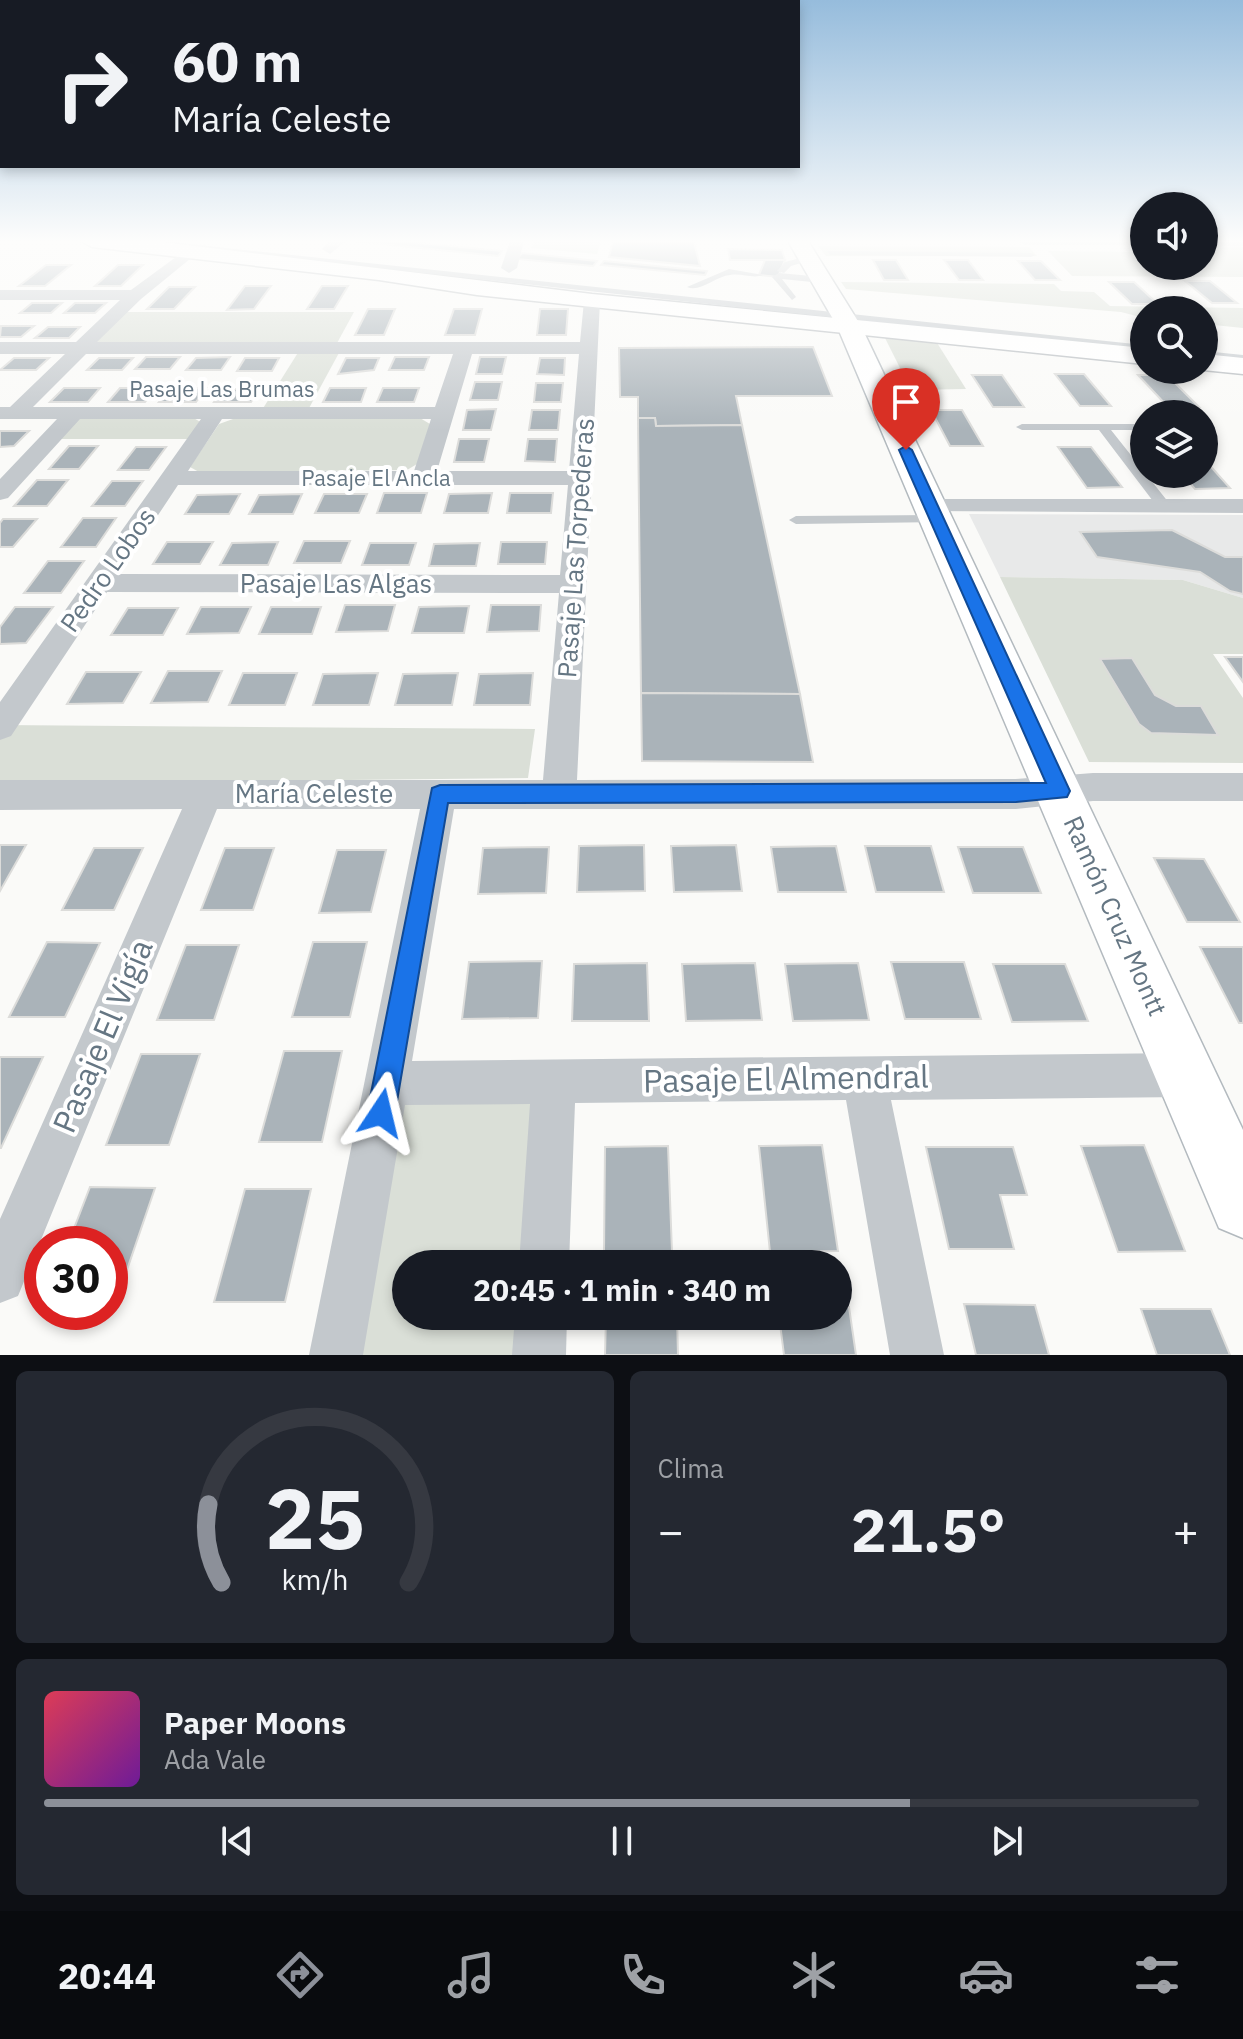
<!DOCTYPE html>
<html lang="es">
<meta charset="utf-8">
<style>
body{margin:0;font-family:"IBM Plex Sans",sans-serif;background:#242831;color:#f1f3f6;height:100vh;display:flex;flex-direction:column;font-size:30px;white-space:nowrap}
*{box-sizing:border-box;margin:0}
p{font-size:26px;color:#9ea1a6}
.icon{flex:none;width:44px;height:44px;fill:none;stroke:currentColor;stroke-width:2;stroke-linecap:round;stroke-linejoin:round}
.map{position:relative;height:1355px;overflow:hidden}
.drawer{display:flex;flex-direction:column;gap:16px;padding:16px;background:#0d0f14;flex:1}
.drawer>*{flex:none}
.hud{position:absolute;left:0px;top:0px;width:800px;height:168px;box-shadow:0 4px 12px #0003;background:#171b24;color:#f1f3f6;overflow:hidden}
.buttons{position:absolute;left:1130px;top:192px;display:grid;gap:16px}
.buttons a{display:grid;place-items:center;width:88px;height:88px;border-radius:50%;background:#171b24;box-shadow:0 4px 12px #0003;font-size:40px}
.speed{position:absolute;left:24px;top:1226px;display:flex;gap:16px;font-size:40px;font-weight:700;text-align:center}
.speed>*{display:grid;place-content:center;width:104px;height:104px;border-radius:50%;background:#171b24;box-shadow:0 4px 12px #0003;line-height:1}
.speed .limit{border:12px solid #d22;background:#fff;color:#111}
.pin{position:absolute;display:grid;place-items:center;width:68px;height:68px;color:#fff;margin:-82px -34px;border-radius:50% 50% 50% 0;rotate:-45deg;box-shadow:0 0 8px #0007}
.pin .icon{rotate:45deg}
.me{position:absolute;width:88px;margin:-44px;rotate:10deg;stroke-linejoin:round;filter:drop-shadow(0 0 6px #0008)}
.turn{display:flex;align-items:center;gap:28px;height:168px;padding:0 40px;font-size:36px}
.turn .icon{width:104px;height:104px;stroke-width:2.5}
.turn b{display:block;font-size:56px;line-height:68px}
.big{font-size:60px;font-weight:700;line-height:1.1}
.drawer .tile{flex:1;display:flex;flex-direction:column;justify-content:center;gap:12px;min-width:0;padding:0 28px;border-radius:12px;background:#242831}
.drawer .dial{align-items:center;gap:0}
.dial svg{height:208px;overflow:visible;fill:none;stroke:#363941;stroke-width:7;stroke-linecap:round;text-anchor:middle}
.dial text{fill:#f1f3f6;stroke:none}
.song{display:flex;align-items:center;gap:24px}
.cover{width:96px;height:96px;border-radius:12px;background:linear-gradient(135deg,hsl(350 70% 55%),hsl(280 70% 35%))}
.played{height:8px;border-radius:4px;background:linear-gradient(90deg,#8c9099 75%,#363941 75%)}
.keys{display:flex;justify-content:space-around;direction:ltr}
.heat{display:flex;justify-content:space-between;align-items:center;font-size:44px;direction:ltr}
.drawer .tiles{flex:1;display:grid;gap:16px;grid-template-columns:1fr 1fr}
.tile:last-child{grid-column:span 2}
.trip{position:absolute;left:392px;top:1250px;width:460px;height:80px;border-radius:40px;background:#171b24;box-shadow:0 4px 12px #0003;font-weight:700;line-height:80px;text-align:center}
.dock{display:flex;height:128px;justify-content:space-around;align-items:center;background:#090b0e;color:#9ea1a6}
.dock .icon{width:56px;height:56px}
.dock .active{color:#8c9099}
.dock b{font-size:36px;color:#f1f3f6}
.map>svg:first-child{display:block}
.built{fill:#e8e9e9}
.green{fill:#dadfd7}
.building{fill:#aab3b9;stroke:#dcdcda;stroke-width:2}
.lines{fill:none;stroke-linecap:round;stroke-linejoin:round}
.secondary-casing{stroke:#b3babf;stroke-width:3}
.primary-casing{stroke:#b5babe;stroke-width:3}
.lane{fill:#c3c8cc;fill-rule:evenodd}
.street{fill:#c3c8cc;fill-rule:evenodd}
.secondary{fill:#fff;fill-rule:evenodd}
.primary{fill:#fff;fill-rule:evenodd}
.route{fill:#1a73e8;stroke:#114b97;stroke-width:2}
.labels{text-anchor:middle;stroke-width:8;stroke-linejoin:round;paint-order:stroke}
.far-street-label{font-size:22px;fill:#657683;stroke:#fff}
.street-label{font-size:26px;fill:#657683;stroke:#fff}
.near-street-label{font-size:32px;fill:#657683;stroke:#fff}
</style>
<div class="map">
<svg width="1243" height="1355" viewBox="0 0 1243 1355">
<rect width="100%" height="100%" fill="#fafaf8"/>
<path class="built" d="M969,514L1243,515V598L1183,580L1000,577Z"/>
<g class="green">
<path d="M535,241H601L597,254L531,248Z"/>
<path d="M1204,245L1243,247V277L1072,276L1048,251L1138,252L1144,248V266H1204Z"/>
<path d="M818,246L1029,247L1037,256H826Z"/>
<path d="M841,282L1054,284L1061,291L1094,292L1110,306L1243,308V328L1204,324V310H1144V318L1121,312L846,289Z"/>
<path d="M124,312H354L336,345L91,344Z"/>
<path d="M882,332L934,338L966,389L911,390Z"/>
<path d="M299,351H340L308,410H262Z"/>
<path d="M79,417H192L202,423L190,439H58Z"/>
<path d="M420,418L430,424L417,464L407,470L199,472L190,467L219,424L233,419Z"/>
<path d="M1000,577L1183,580L1243,598V654H1213L1243,698V763L1089,762Z"/>
<path d="M0,725L535,729L528,778L0,784Z"/>
<path d="M402,1099H536L525,1264H406V1316H521L519,1355H359Z"/>
</g>
<g class="building">
<path d="M351,241H401L502,251L498,256Z"/>
<path d="M613,241L694,242L700,266L609,257Z"/>
<path d="M728,249L782,250L785,260H730Z"/>
<path d="M522,253L597,261L593,266L517,259Z"/>
<path d="M765,260H785L778,277L759,275Z"/>
<path d="M873,260H896L908,280H884Z"/>
<path d="M944,260H968L983,280H959Z"/>
<path d="M604,261L707,271L705,275L601,265Z"/>
<path d="M1018,261H1041L1060,280H1035Z"/>
<path d="M46,265H71L45,286H19Z"/>
<path d="M118,265H143L121,286H95Z"/>
<path d="M1185,281H1210L1237,303H1212Z"/>
<path d="M1109,282H1134L1158,304H1132Z"/>
<path d="M245,286H271L254,309L227,310Z"/>
<path d="M322,286H348L334,309H307Z"/>
<path d="M169,287H195L174,309H147Z"/>
<path d="M32,303H62L51,313H20Z"/>
<path d="M75,303H106L95,313H64Z"/>
<path d="M368,309H395L384,335H355Z"/>
<path d="M454,309H482L475,335H445Z"/>
<path d="M540,309H568L566,335H537Z"/>
<path d="M34,326L21,337H0L1,326Z"/>
<path d="M48,327H80L69,338H35Z"/>
<path d="M813,347L832,396H736L742,425L656,426L655,418H638V397H620L619,348Z"/>
<path d="M146,357H180L170,369H135Z"/>
<path d="M230,357L221,370H186L196,358Z"/>
<path d="M395,357H429L424,370H389Z"/>
<path d="M480,357H506L502,374H476Z"/>
<path d="M14,358H49L36,370H0Z"/>
<path d="M99,358H133L122,370H87Z"/>
<path d="M245,358H279L272,371H237Z"/>
<path d="M346,358H379L374,370L338,374Z"/>
<path d="M540,358H565L564,375L537,374Z"/>
<path d="M1055,374H1084L1111,406H1080Z"/>
<path d="M972,375H1002L1024,407H993Z"/>
<path d="M1138,375H1167L1199,407H1168Z"/>
<path d="M475,382H502L498,400H470Z"/>
<path d="M536,383H563L561,402H534Z"/>
<path d="M64,388H100L88,402H50Z"/>
<path d="M120,388H156L145,402H108Z"/>
<path d="M206,388L196,402H159L170,389Z"/>
<path d="M330,388H366L361,402H323Z"/>
<path d="M383,388H419L414,402H377Z"/>
<path d="M223,389H259L251,402H214Z"/>
<path d="M496,409L491,430H463L467,410Z"/>
<path d="M532,410H560L558,430H529Z"/>
<path d="M931,410H962L983,446H950Z"/>
<path d="M638,418H655L656,426L742,425L800,694L641,693Z"/>
<path d="M0,431H29L14,446L0,447Z"/>
<path d="M459,439H489L484,462H454Z"/>
<path d="M528,439H557L555,462L525,461Z"/>
<path d="M69,446H98L79,469H49Z"/>
<path d="M136,447H166L149,470H118Z"/>
<path d="M1058,447H1091L1122,487L1087,488Z"/>
<path d="M1204,459L1230,488L1195,489L1182,474H1204Z"/>
<path d="M37,480H68L47,506H14Z"/>
<path d="M112,481H143L125,506H92Z"/>
<path d="M384,493H427L421,513H377Z"/>
<path d="M492,493L488,513H444L449,494Z"/>
<path d="M510,493H553L551,513H507Z"/>
<path d="M240,494L229,514H185L197,495Z"/>
<path d="M302,494L293,514H249L259,495Z"/>
<path d="M324,494H367L359,513H315Z"/>
<path d="M83,518H116L96,547H61Z"/>
<path d="M3,519H37L13,547H0V523Z"/>
<path d="M1172,530L1225,557H1243V594L1230,591L1200,572L1097,557L1080,532Z"/>
<path d="M304,541H350L341,563H294Z"/>
<path d="M167,542H213L200,564H153Z"/>
<path d="M278,542L268,565H220L232,543Z"/>
<path d="M501,542H547L545,564H498Z"/>
<path d="M370,543H416L409,565H362Z"/>
<path d="M480,543L476,566H429L434,544Z"/>
<path d="M48,561H84L61,593H24Z"/>
<path d="M345,605H395L388,631L336,632Z"/>
<path d="M491,605H541L539,631L487,632Z"/>
<path d="M469,606L464,633H412L419,607Z"/>
<path d="M15,607H53L26,643L0,644V627Z"/>
<path d="M201,607H251L239,633L187,634Z"/>
<path d="M271,607H321L312,634H259Z"/>
<path d="M128,608H178L163,635H111Z"/>
<path d="M1225,657H1243V682Z"/>
<path d="M1132,658L1155,695L1176,706H1201L1218,735L1151,733L1139,724L1100,659Z"/>
<path d="M168,671H222L208,702L151,703Z"/>
<path d="M86,672H141L123,703L67,704Z"/>
<path d="M243,673H297L285,705H229Z"/>
<path d="M378,673L369,705H313L323,674Z"/>
<path d="M458,673L452,705H395L403,674Z"/>
<path d="M533,673L530,705H474L479,674Z"/>
<path d="M641,693L800,694L813,762L642,761Z"/>
<path d="M0,845H26L0,891Z"/>
<path d="M644,845L645,891L577,892L579,846Z"/>
<path d="M736,845L742,891L674,892L671,846Z"/>
<path d="M836,846L846,892H778L771,847Z"/>
<path d="M865,846H931L944,892H876Z"/>
<path d="M549,847L546,893L478,894L483,848Z"/>
<path d="M958,847H1023L1041,893H973Z"/>
<path d="M94,848H143L114,910H62Z"/>
<path d="M225,848H274L253,910H201Z"/>
<path d="M337,850H386L371,912L319,913Z"/>
<path d="M1154,858L1204,859L1240,922H1187Z"/>
<path d="M47,942L100,943L65,1017H9Z"/>
<path d="M313,942H367L350,1017H292Z"/>
<path d="M186,945H239L214,1020H157Z"/>
<path d="M1200,947H1243V1023H1239Z"/>
<path d="M542,961L538,1018L462,1019L469,962Z"/>
<path d="M891,962H964L981,1019H905Z"/>
<path d="M647,963L649,1021H572L574,964Z"/>
<path d="M755,963L762,1020L686,1021L682,964Z"/>
<path d="M858,963L869,1020L793,1021L785,964Z"/>
<path d="M993,964H1065L1088,1021L1012,1022Z"/>
<path d="M284,1051H342L322,1142H259Z"/>
<path d="M141,1054H200L169,1145H106Z"/>
<path d="M0,1057H43L1,1148H0Z"/>
<path d="M822,1145L838,1251L770,1252L759,1146Z"/>
<path d="M1144,1145L1185,1251L1118,1252L1081,1146Z"/>
<path d="M668,1146L672,1252H604L605,1147Z"/>
<path d="M926,1147H1013L1027,1195H1000L1014,1249H949Z"/>
<path d="M90,1187L155,1188L117,1299L110,1300V1244H68Z"/>
<path d="M245,1189H311L285,1302H214Z"/>
<path d="M964,1304L1035,1305L1049,1355H976Z"/>
<path d="M838,1307H849L856,1355H784L779,1316H838Z"/>
<path d="M1141,1309H1211L1230,1355H1157Z"/>
<path d="M606,1316H677L678,1355H605Z"/>
</g>
<g class="lines">
<defs>
<path id="secondary" d="M788,241H808L861,326L1243,1130V1238L1219,1228L837,326Z"/>
<g id="primary">
<path d="M81,241H153L592,294L1144,348V364L477,295L379,280L92,247Z"/>
<path d="M1204,354L1243,358V374L1203,370Z"/>
</g>
</defs>
<use href="#secondary" class="secondary-casing"/>
<use href="#primary" class="primary-casing"/>
<g class="lane">
<path d="M179,243L1144,345V351L182,247Z"/>
<path d="M827,251L1031,253L1035,255L1031,257L830,255Z"/>
<path d="M808,256L811,260L791,266L784,273L777,271L785,262Z"/>
<path d="M729,269L763,275C753,279 742,273 730,275C716,276 700,293 687,287Z"/>
<path d="M779,273L822,277L826,280L822,283L782,279L796,297L792,300L772,277Z"/>
<path d="M1204,351L1243,355V361L1204,357Z"/>
<path d="M1144,424V430H1111L1169,503V509H1159L1099,430H1022L1016,427L1022,424Z"/>
<path d="M937,515L944,519L942,522L796,524L789,520L796,516Z"/>
</g>
<g class="street">
<path d="M330,241H346L330,254L322,249Z"/>
<path d="M510,241H524L517,268L509,273L501,268Z"/>
<path d="M1017,241H1129L1122,245H1024Z"/>
<rect x="1204" y="241" width="39" height="5"/>
<path d="M191,246L196,248V254L141,299L97,342H580L584,301L586,297H598L600,301L577,780L1016,779L1093,773H1243V801H1093L1016,809H454L412,1061L1185,1053L1201,1059L1207,1075L1201,1091L1185,1097L891,1100L944,1355H890L846,1100L575,1103L569,1264H519L530,1104L405,1105L363,1355H309L420,809H217L18,1296L0,1303V1219L182,809L0,810V780H543L559,593L107,592L11,736L0,740V702L201,419H80L8,498L0,500V479L57,419H0V407H10L65,354H0V342H76L120,300H0V290H131ZM86,354H453L435,407H33ZM472,354H579L569,471H437ZM222,419H431L414,471H188ZM178,485H568L560,575L119,574Z"/>
<path d="M931,499H1243V513L923,511L919,506L923,501Z"/>
<path d="M515,1316H567L566,1355H512Z"/>
</g>
<use href="#secondary" class="secondary"/>
<use href="#primary" class="primary"/>
</g>
<linearGradient id="sky" x2="0" y2="1"><stop stop-color="#96bcdc"/><stop offset="0.56" stop-color="#fdfdfc"/><stop offset="1" stop-color="#fdfdfc" stop-opacity="0"/></linearGradient>
<rect width="1243" height="431" fill="url(#sky)"/>
<path class="route" d="M906,446L912,450L1070,791L1067,797L1016,802L448,803L395,1113L390,1122L381,1127L371,1122L367,1113L432,788L440,785L1046,783L899,450Z"/>
<g class="labels">
<g class="far-street-label">
<text x="222" y="397">Pasaje Las Brumas</text>
<text x="376" y="486">Pasaje El Ancla</text>
</g>
<g class="street-label">
<text transform="translate(576 548) rotate(-86)" y="9">Pasaje Las Torpederas</text>
<text transform="translate(108 570) rotate(-55)" y="9">Pedro Lobos</text>
<text x="336" y="593">Pasaje Las Algas</text>
<text x="314" y="803">María Celeste</text>
<text transform="translate(1115 916) rotate(66)" y="9">Ramón Cruz Montt</text>
</g>
<g class="near-street-label">
<text transform="translate(103 1036) rotate(-67)" y="11">Pasaje El Vigía</text>
<text transform="translate(786 1079) rotate(-1)" y="11">Pasaje El Almendral</text>
</g>
</g>
</svg>
<div class="buttons">
<a><svg class="icon" aria-label="sound" viewBox="0 0 24 24"><path d="M4 9h4l5-4v14l-5-4H4zM17 9q2 3 0 6"/></svg></a>
<a><svg class="icon" aria-label="search" viewBox="0 0 24 24"><circle cx="10" cy="10" r="6"/><path d="M15 15l6 6"/></svg></a>
<a><svg class="icon" aria-label="layers" viewBox="0 0 24 24"><path d="M12 4l9 5-9 5-9-5zM3 14l9 5 9-5"/></svg></a>
</div>
<div class="speed"><div class="limit">30</div></div>
<div class="pin" style="left:906px;top:450px;background:#d93025"><svg class="icon" aria-label="arrive" viewBox="0 0 24 24"><path d="M6 21V4h12l-3 4 3 4H6"/></svg></div>
<svg class="me" style="left:381px;top:1113px" viewBox="-20 -20 40 40"><path d="M0-17L14 15 0 8-14 15z" fill="#1a73e8" stroke="#fff" stroke-width="4"/></svg>
<div class="trip">20:45 · 1 min · 340 m</div>
<div class="hud">
<div class="turn"><svg class="icon" aria-label="right" viewBox="0 0 24 24"><path d="M7 20v-9h11M14 6l5 5-5 5"/></svg><div><b>60 m</b>María Celeste</div></div>
</div>
</div>
<section class="drawer">
<div class="tiles">
<div class="tile dial"><svg viewBox="0 0 100 80">
<path d="M14 69A42 42 0 1 1 86 69"/>
<path d="M14 69A42 42 0 0 1 9 39" stroke="#8c9099"/>
<text x="50" y="56" font-size="32" font-weight="700">25</text>
<text x="50" y="72" font-size="11">km/h</text>
</svg></div>
<div class="tile"><p>Clima</p>
<div class="heat"><a>−</a><b class="big">21.5°</b><a>+</a></div>
</div>
<div class="tile">
<div class="song"><i class="cover"></i><div><b>Paper Moons</b><p>Ada Vale</p></div></div>
<div class="played"></div>
<div class="keys"><svg class="icon" aria-label="previous" viewBox="0 0 24 24"><path d="M18 5L8 12l10 7zM5 5v14"/></svg><svg class="icon" aria-label="pause" viewBox="0 0 24 24"><path d="M8 5v14M16 5v14"/></svg><svg class="icon" aria-label="next" viewBox="0 0 24 24"><path d="M6 5l10 7-10 7zM19 5v14"/></svg></div>
</div>
</div>
</section>
<nav class="dock">
<b>20:44</b>
<svg class="icon active" aria-label="directions" viewBox="0 0 24 24"><path d="M12 3l9 9-9 9-9-9zM9 14v-3h6M13 9l2 2-2 2"/></svg>
<svg class="icon" aria-label="music" viewBox="0 0 24 24"><path d="M9 18V5l10-2v13"/><circle cx="6" cy="18" r="3"/><circle cx="16" cy="16" r="3"/></svg>
<svg class="icon" aria-label="phone" viewBox="0 0 24 24"><path d="M5 4h4l2 5-3 2q2 4 5 5l2-3 5 2v4C11 20 4 13 5 4z"/></svg>
<svg class="icon" aria-label="climate" viewBox="0 0 24 24"><path d="M12 3v18M4 7l16 10M4 17L20 7"/></svg>
<svg class="icon" aria-label="car" viewBox="0 0 24 24"><path d="M5 17H2v-5l4-1 3-4h7l3 4 3 1v5h-3M9 17h6M6 11h13"/><circle cx="7" cy="17" r="2"/><circle cx="17" cy="17" r="2"/></svg>
<svg class="icon" aria-label="filters" viewBox="0 0 24 24"><path d="M4 7h16M4 17h16"/><circle cx="9" cy="7" r="2"/><circle cx="15" cy="17" r="2"/></svg>
</nav>
